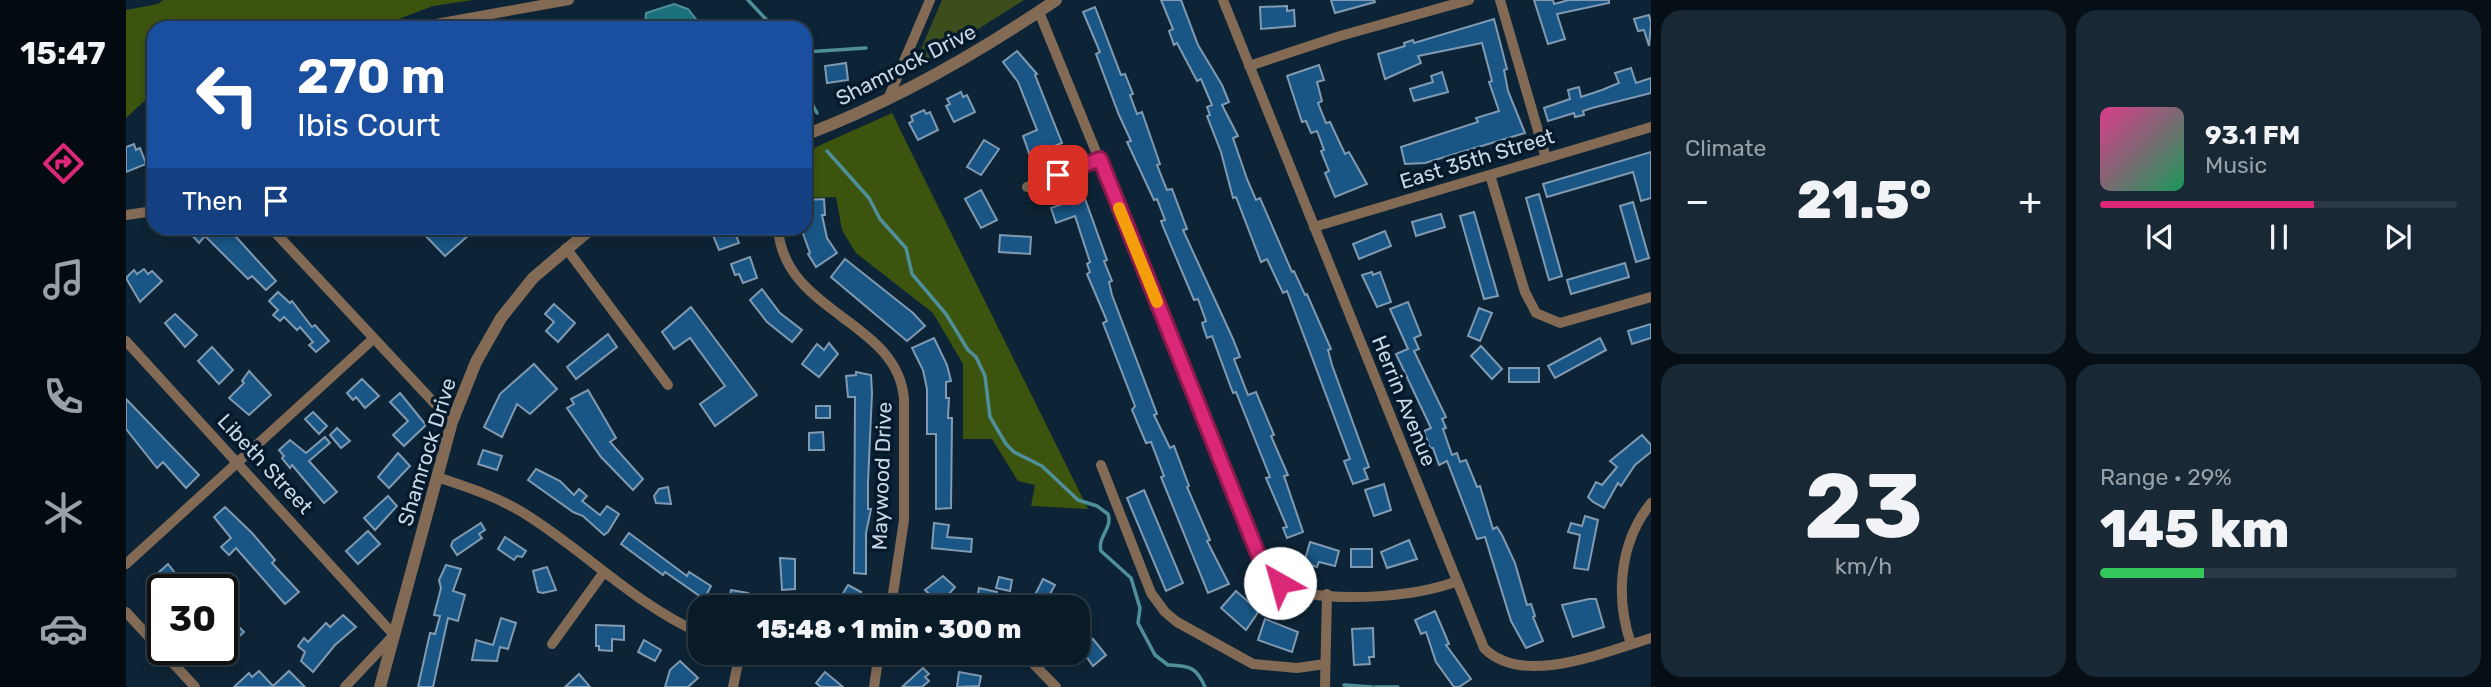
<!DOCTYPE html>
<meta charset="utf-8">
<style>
body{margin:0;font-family:Rubik,sans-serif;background:#182834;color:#f1f3f6;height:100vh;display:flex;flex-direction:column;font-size:26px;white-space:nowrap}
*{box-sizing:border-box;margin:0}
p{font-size:23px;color:#99a1a8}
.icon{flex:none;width:38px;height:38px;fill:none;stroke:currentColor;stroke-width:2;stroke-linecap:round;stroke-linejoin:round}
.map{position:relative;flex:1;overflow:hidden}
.side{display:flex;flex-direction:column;gap:10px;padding:10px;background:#060f16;width:840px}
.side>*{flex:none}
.hud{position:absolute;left:21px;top:21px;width:665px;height:214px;border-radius:21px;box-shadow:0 4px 10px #0003,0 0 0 2px #2a3945;background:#1a4fa0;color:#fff;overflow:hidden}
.speed{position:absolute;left:21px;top:574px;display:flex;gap:14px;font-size:35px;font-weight:700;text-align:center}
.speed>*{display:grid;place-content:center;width:91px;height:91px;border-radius:50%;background:#0a1b28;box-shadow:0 4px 10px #0003,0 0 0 2px #2a3945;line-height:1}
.speed .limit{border:4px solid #111;border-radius:10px;background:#fff;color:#111}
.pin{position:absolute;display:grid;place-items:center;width:60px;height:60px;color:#fff;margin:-30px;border-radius:14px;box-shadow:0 4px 10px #0006}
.me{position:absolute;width:77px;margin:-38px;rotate:322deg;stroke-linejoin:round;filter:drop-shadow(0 0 5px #0008)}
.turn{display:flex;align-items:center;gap:24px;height:147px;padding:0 35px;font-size:32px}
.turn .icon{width:91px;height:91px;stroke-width:2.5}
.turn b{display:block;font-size:49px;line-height:60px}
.then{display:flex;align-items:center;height:66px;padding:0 35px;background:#0003;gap:14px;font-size:26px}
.big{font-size:52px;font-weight:800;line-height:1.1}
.side .widget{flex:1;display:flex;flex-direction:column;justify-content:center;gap:10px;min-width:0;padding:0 24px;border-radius:21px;background:#182834}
.side .dial{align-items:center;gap:0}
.dial b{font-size:91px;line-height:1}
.song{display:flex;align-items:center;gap:21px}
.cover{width:84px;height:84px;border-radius:10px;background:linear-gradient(135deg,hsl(330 70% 55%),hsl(150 70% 35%))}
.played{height:7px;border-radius:4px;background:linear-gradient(90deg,#db2777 60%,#2a3945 60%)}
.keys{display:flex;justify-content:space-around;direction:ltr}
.heat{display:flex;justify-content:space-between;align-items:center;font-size:38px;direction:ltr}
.charge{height:10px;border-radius:5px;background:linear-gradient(90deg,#34c759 29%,#2a3945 0)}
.side .tiles{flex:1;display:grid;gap:10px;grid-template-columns:repeat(2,1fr)}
.trip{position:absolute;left:562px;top:595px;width:402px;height:70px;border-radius:21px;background:#0a1b28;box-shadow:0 4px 10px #0003,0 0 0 2px #2a3945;font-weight:800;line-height:70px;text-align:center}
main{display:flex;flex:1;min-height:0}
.tab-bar{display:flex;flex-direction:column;width:126px;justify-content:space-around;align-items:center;background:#040b10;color:#99a1a8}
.tab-bar .icon{width:49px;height:49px}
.tab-bar .active{color:#db2777}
.tab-bar b{font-size:32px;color:#f1f3f6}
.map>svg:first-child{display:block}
.green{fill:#3b4e1b}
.forest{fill:#3c540e}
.water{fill:#1b707b;stroke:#4f8f9a;stroke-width:2}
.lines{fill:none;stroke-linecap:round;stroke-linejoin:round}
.stream{stroke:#4f8f9a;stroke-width:3.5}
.building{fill:#195685;stroke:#809ab2;stroke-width:2}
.minor{stroke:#826a55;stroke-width:10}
.tertiary{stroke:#826a55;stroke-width:12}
.route-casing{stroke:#8e194d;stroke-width:18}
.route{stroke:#db2777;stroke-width:12}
.slow{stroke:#f59e0b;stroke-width:12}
.labels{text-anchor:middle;stroke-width:7;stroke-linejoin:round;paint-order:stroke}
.street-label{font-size:21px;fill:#c9d6e3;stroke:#041a2c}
</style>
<main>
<nav class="tab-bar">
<b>15:47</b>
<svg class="icon active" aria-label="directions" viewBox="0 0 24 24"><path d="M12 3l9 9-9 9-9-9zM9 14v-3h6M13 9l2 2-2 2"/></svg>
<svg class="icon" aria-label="music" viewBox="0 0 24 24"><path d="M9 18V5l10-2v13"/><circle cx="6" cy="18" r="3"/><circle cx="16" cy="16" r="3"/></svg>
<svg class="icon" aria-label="phone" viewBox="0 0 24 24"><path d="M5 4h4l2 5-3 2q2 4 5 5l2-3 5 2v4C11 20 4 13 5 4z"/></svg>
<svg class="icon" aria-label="climate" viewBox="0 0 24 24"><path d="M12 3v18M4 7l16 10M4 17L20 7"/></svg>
<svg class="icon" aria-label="car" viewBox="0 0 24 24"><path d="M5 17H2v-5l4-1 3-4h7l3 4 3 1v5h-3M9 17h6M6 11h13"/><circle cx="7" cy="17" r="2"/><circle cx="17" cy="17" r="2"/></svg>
</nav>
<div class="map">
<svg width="1525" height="687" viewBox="0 0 1525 687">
<rect width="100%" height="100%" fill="#0d2436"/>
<path class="green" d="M816,0H898L802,61L791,58Z"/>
<g class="forest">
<path d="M37,0H347L307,6L249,28H28V92L0,118V10L32,4Z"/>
<path d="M766,113L787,156L962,509L905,506L909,485L892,481L866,439H837V364L807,313L730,253L716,230L710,197L679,198V152Z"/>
</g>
<path class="water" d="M548,4L562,9L577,28H519L520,13Z"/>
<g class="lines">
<g class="stream">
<path d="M622,0L648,28"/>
<path d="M679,52L740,48"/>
<path d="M679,91L691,113"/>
<path d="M701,151L743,198L754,219L780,248L786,274L820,314L842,350L850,357L859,376L864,417L880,444L888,452L916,466L952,500L971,506L982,514C987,529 971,536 975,551L1005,578L1014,608L1012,623L1029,655L1042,665C1063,666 1070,666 1079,687"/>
<path d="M1218,685L1246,687"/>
<path d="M1249,687H1272"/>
</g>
</g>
<g class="building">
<path d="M1035,0H1055L1072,45L1096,85L1103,102L1096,105L1112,136L1107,138L1121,179L1130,200L1134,198L1166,272L1168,271L1179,295L1181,294L1205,349L1202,350L1206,365L1243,467L1238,469L1242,479L1227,484L1218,461L1224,459L1175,328L1161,291L1157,293L1141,259L1135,262L1110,197L1107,198L1095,152L1081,116L1084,115L1081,107L1086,105L1075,79L1071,81L1051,43L1048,45L1043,31L1047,29Z"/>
<path d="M1205,0H1248L1249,2L1209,13Z"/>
<path d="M1408,0H1427L1428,4L1443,0H1483V3L1431,14L1439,39L1422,44Z"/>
<path d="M1161,6V11L1168,10L1169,26L1135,29L1134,7Z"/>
<path d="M969,7L995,75L999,74L1007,94L1004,95L1011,114L1016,112L1034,164L1031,165L1041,190L1046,189L1061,229L1057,230L1107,339L1114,357L1108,359L1122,395L1130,392L1148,435L1145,436L1162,475L1158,476L1177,532L1161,538L1157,528L1161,527L1140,478L1144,477L1110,392L1107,393L1086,336L1081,338L1076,323L1080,321L1072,299L1068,300L1038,229L1035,221L1039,220L1031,199L1028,200L1001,142L1005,141L993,115L970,54L974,52L957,12Z"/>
<path d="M1523,15L1525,23L1523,46L1518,30L1512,31L1508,19Z"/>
<path d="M1368,19L1381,69L1378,70L1382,91L1399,133L1299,163L1279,164L1275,147L1352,122L1350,118L1373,111L1363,82L1366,81L1356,43L1292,56L1295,63L1259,79L1252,54L1279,46L1278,43L1287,40L1288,43Z"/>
<path d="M891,51L911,74L909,75L936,143L904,156L897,136L911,130L892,82L877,62Z"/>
<path d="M720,63L722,80L701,83L699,66Z"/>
<path d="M1193,65L1198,80L1191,82L1196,101L1192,103L1200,123L1204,122L1219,154L1223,152L1241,184L1209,197L1199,173L1203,171L1195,151L1198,150L1191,131L1185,133L1180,121L1176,122L1161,76Z"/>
<path d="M1505,68L1510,83L1525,78V93L1466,108L1457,111L1458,115L1449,117L1448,113L1422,121L1418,108L1444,99L1442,90L1453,87L1455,97L1476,90L1493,83L1489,73Z"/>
<path d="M1316,72L1322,92L1288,101L1284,89L1307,82L1305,76Z"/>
<path d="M835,92L837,97L841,95L849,112L828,122L820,106L824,104L821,99Z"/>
<path d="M798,110L800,114L804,112L812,130L792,140L783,123L787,121L785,116Z"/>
<path d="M858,140L873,149L855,175L841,167Z"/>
<path d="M8,144L10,150L14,148L20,164L0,172V147Z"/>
<path d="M1525,152V198L1515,201L1507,172L1421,197L1417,184Z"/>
<path d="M855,190L871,220L855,228L839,199Z"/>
<path d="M1413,194L1436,276L1423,280L1400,198Z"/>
<path d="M958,196L981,260L978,261L986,281L983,282L986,295L1031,414L1028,415L1044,448L1048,446L1063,486L1061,487L1084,540L1081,541L1103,584L1082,593L1035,477L1038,476L1025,442L1020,443L1006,410L1009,406L977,323L981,321L961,274L964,272L961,264L964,262L949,216L930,223L925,208Z"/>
<path d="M698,199L699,215H696L701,238L711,253L690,267L682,254L684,253L675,228H679V200Z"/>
<path d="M1507,202L1523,258L1510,262L1494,206Z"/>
<path d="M1348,212L1372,296L1358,299L1334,216Z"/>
<path d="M1315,214L1319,227L1290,236L1286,222Z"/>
<path d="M70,228H102L150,281L140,290L126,276L122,279L79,236L73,243L64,233Z"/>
<path d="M292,228H351L319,256Z"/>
<path d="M584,228H607L613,243L593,250Z"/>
<path d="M1259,231L1265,246L1233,259L1227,244Z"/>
<path d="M874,235L905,237L904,254L873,252Z"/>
<path d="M624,257L631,278L617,283L613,274L609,275L605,264Z"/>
<path d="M719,259L787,313L799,326L781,341L705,277Z"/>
<path d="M1499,263L1503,277L1445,294L1441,280Z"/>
<path d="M18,269L22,274L26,271L36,281L14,302L0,278L8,270L11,274Z"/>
<path d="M1246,272L1247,275L1254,272L1265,302L1251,307L1236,275Z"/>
<path d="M636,289L654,313L676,330L666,342L641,322L624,300Z"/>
<path d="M152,292L164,303L166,301L186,327L189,325L203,341L190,352L183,345L187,342L174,327L171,330L158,317L154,321L147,315L152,310L143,301Z"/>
<path d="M1282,302L1295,335L1288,338L1293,349L1288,351L1320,417L1316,419L1320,428L1317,429L1326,455L1331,453L1334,462L1340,460L1351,487L1354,486L1367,529L1371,527L1376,535L1389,563L1401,605L1405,604L1409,616L1407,617L1417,641L1400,648L1385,621L1359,537L1351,539L1321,461L1313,465L1307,448H1304L1298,431L1305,428L1270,354L1282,349L1264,309Z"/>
<path d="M428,304L449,323L432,342L420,331L428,322L419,314Z"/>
<path d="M565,307L631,395L589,426L574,404L599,386L564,338L548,349L536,332Z"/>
<path d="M1353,308L1366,313L1354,341L1342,336Z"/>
<path d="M49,314L71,335L59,347L39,323Z"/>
<path d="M1525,324V338L1506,344L1502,331Z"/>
<path d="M482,334L491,347L450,379L441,367Z"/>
<path d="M808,338L821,365L825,381L820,382V398H823L822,418H826L825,508L810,509V434H801V389L797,370L786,348Z"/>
<path d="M1474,338L1480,350L1429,378L1422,366Z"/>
<path d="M703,343L712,354L693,377L676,364L691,344L698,350Z"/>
<path d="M1355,346L1376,369L1366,379L1345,356Z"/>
<path d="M86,347L107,370L93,384L72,361Z"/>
<path d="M408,364L431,389L404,414L391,404L376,437L358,427L374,394Z"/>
<rect x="1383" y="368" width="30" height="14"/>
<path d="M123,371L145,395L123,415L103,398L118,383L116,381Z"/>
<path d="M730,372L745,375L746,393L742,483V509H745L740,533V574L728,573L729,397H722L720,376L730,375Z"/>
<path d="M236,379L253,396L239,408L230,397L227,400L221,393Z"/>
<path d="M462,390L490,438L484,442L517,479L507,490L475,457L441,408L448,404L445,399Z"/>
<path d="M274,393L300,425L278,446L267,435L282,421L264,402Z"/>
<path d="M0,399L73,475L60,488L37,462L31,468L0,429Z"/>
<rect x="690" y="406" width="14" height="12"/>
<path d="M187,412L201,426L193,434L179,419Z"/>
<path d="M211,428L224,441L215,448L204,435Z"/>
<path d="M697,432L698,450H683V433Z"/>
<path d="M1516,435L1525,445V452L1509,465L1495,486L1492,483L1478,508L1467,502L1462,497L1470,482L1476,485L1491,467L1484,461Z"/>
<path d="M199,437L204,443L183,461L211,492L198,503L166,465L164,468L156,458L158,456L153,450L164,440L180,453Z"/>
<path d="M357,450L376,456L371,470L352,464Z"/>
<path d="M272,453L284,466L263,488L252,477Z"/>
<path d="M410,469L434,481L448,495L453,489L461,496L456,501L474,515L481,506L493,514L482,532L478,535L457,516L447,512L402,480Z"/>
<path d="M1258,484L1265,510L1248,516L1239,490Z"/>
<path d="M542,487L545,504L530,503L528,496L533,489Z"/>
<path d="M1018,490L1057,583L1040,591L1001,498Z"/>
<path d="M262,496L271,506L249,530L238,518Z"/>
<path d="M99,507L126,533L149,560L146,563L173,592L159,604L110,548L103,555L95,547L105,538L88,517Z"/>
<path d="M1459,516L1472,520L1462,570L1448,568L1454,535L1442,532L1445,523L1456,526Z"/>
<path d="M355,523L359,530L353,534L356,538L331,555L325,546L327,541Z"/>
<path d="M808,523L823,525L821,537L846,539L845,552L806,548Z"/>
<path d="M242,531L254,544L232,564L220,551Z"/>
<path d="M503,533L561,576L563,572L585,586L578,599L539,572L537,575L499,547L495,544Z"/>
<path d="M379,537L400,551L396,557L391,556L388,560L372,549Z"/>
<path d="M1283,540L1291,559L1261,568L1255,552Z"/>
<path d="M1184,542L1213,551L1209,566L1193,562L1191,567L1178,563Z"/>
<rect x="1225" y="549" width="21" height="18"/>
<path d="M654,558L669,559V589L656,590Z"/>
<path d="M42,564L56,582L48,590H37V598L22,582Z"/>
<path d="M320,565L335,569L327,591L339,595L332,621L322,618L307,687H292L304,633L309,634L314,616L308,615L315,588L313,580Z"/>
<path d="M421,567L430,590L417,593L412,592L407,571Z"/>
<path d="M817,576L829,587L821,596L824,599L817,607L799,590Z"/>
<path d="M873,577L886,580L884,591L870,588Z"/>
<path d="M917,579L929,585L918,605L922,607H891L897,595L907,599Z"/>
<path d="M722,585L735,592L727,607H714L717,602L713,600Z"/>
<path d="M853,588L871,592L868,607L850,605Z"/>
<path d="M103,590L113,600L101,611L96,606V596Z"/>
<path d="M605,590L622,593L619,607L602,605Z"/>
<path d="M1110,591L1133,611L1120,630L1095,608Z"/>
<path d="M663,595L665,607H639L638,597Z"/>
<path d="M1463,599H1470L1478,627L1447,637L1436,605Z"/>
<path d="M1309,611L1323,644L1320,645L1345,679L1333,687H1328L1310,662L1300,632L1295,634L1289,620Z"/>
<path d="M217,615L230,627L209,645L187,672L175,661L179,652L172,646L178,638L182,642L200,623L204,627Z"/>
<path d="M375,618L390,623L382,649L374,647L371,661L346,660L350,640L367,645Z"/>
<path d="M1139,619L1172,632L1166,652L1132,640Z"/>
<path d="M107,621L118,632L99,649H110L95,663L82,649H96V631Z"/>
<path d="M470,625L498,626V640L486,639V651L473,650V646H470Z"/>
<path d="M1247,628L1248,657H1243L1244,664L1228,665L1226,629Z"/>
<path d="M967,639L980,655L967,666L955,649Z"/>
<path d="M518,640L535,650L529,661L512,652Z"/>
<path d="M554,661L572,678L562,687H539L544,670Z"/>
<path d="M797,668L803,674L799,677L803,681L796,687H776Z"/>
<path d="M133,671L147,686L163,671L179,687H108L123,673L126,677Z"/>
<path d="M699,672L717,687H695L690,683Z"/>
<path d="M833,672L855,676L853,686L831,687Z"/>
<path d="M453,674L464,687H439Z"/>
</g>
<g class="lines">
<g class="minor">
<path d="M1097,0L1358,648C1396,687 1476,653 1525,638"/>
<path d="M1374,0L1420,158"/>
<path d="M913,12L1140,569C1150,580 1161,590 1177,593C1221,601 1287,597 1329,582"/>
<path d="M288,28L443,0"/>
<path d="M1123,66L1214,36L1343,0"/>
<path d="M762,99L804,0"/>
<path d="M1364,175L1399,292L1410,313L1434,323L1525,297"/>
<path d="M901,187L974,159"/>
<path d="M0,215L28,211"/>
<path d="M1188,227L1525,127"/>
<path d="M145,228L326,422"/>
<path d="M652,228C658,314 772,320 778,399V520L765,607"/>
<path d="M440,248L542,385"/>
<path d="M0,341L268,635L219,687"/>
<path d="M975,465L1025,593L1039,612L1051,622L1127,664L1171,668L1199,664"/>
<path d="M311,477C341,487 369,496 396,512C458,550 507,603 574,633"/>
<path d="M0,564L247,339"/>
<path d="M0,612L69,687"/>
<path d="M426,644L478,572"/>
<path d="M1505,644C1489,597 1493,543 1525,503"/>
<path d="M897,653L930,687"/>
<path d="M607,687L614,653"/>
<path d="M748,687L753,653"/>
<path d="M1199,687L1201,594"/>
</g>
<g class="tertiary">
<path d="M679,135C769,101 851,54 930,0"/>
<path d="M254,687L326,422L350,362L375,318L407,278L466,228"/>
</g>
</g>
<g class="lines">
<defs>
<path id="route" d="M932,175L974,159L1134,559L1154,583"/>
</defs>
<use href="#route" class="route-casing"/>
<use href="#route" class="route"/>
<path class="slow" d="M993,208L1031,302"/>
</g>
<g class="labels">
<g class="street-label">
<text transform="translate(780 65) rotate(-27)" y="7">Shamrock Drive</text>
<text transform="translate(1351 159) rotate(-17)" y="7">East 35th Street</text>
<text transform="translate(1278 401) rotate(68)" y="7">Herrin Avenue</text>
<text transform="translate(301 452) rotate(-73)" y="7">Shamrock Drive</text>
<text transform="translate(139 464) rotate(47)" y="7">Libeth Street</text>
<text transform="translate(756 476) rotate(-88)" y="7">Maywood Drive</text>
</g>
</g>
</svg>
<div class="speed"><div class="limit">30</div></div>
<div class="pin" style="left:932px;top:175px;background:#d93025"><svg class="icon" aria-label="arrive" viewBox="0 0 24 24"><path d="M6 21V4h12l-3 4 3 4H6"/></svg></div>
<svg class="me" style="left:1154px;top:583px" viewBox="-20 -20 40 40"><circle r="19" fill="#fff"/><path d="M0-13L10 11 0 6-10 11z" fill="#db2777"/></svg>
<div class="trip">15:48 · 1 min · 300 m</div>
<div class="hud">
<div class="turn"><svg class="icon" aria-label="left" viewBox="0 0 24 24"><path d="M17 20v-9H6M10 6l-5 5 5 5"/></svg><div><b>270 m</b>Ibis Court</div></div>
<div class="then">Then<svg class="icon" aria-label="arrive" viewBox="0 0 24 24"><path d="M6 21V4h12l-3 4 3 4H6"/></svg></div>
</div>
</div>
<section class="side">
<div class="tiles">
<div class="widget"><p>Climate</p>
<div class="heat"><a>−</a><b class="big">21.5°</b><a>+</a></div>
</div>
<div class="widget">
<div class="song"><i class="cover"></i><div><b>93.1 FM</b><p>Music</p></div></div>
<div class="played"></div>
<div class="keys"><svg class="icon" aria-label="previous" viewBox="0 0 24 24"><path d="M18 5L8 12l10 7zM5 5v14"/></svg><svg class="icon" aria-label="pause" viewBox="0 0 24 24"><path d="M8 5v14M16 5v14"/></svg><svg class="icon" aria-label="next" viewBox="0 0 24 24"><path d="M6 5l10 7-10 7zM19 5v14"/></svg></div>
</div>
<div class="widget dial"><b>23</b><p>km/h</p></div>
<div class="widget"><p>Range · 29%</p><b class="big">145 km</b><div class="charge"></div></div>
</div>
</section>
</main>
